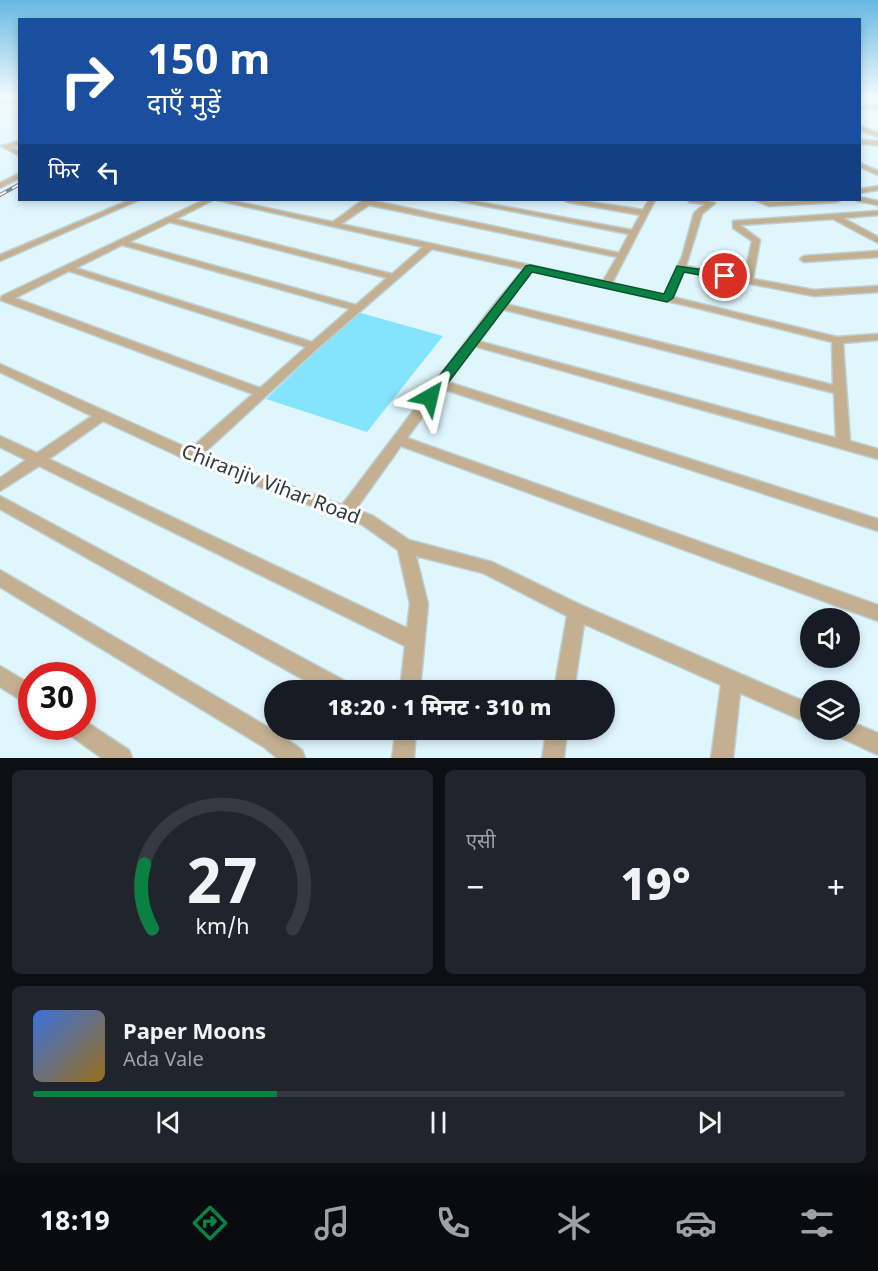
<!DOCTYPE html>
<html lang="hi">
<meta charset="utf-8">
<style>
body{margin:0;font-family:Georgia,"Noto Sans Devanagari",serif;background:#20242c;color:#f1f3f6;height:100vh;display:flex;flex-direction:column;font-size:22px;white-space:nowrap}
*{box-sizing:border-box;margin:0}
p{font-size:20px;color:#9ea1a6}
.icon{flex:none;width:33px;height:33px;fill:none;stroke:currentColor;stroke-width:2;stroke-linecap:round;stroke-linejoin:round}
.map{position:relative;height:758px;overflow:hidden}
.panel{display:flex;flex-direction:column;gap:12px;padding:12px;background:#0d0f14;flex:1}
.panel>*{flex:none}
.top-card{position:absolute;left:18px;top:18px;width:843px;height:183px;border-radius:0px;box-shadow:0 3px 9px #0003;background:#1a4fa0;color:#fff;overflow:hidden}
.fabs{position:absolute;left:800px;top:608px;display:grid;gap:12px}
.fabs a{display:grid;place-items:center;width:60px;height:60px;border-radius:50%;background:#171b24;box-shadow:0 3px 9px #0003;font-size:30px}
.speed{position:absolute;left:18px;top:662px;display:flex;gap:12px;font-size:30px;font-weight:700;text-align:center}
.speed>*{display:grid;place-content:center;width:78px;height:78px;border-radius:50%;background:#171b24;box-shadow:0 3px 9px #0003;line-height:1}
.speed .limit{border:9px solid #d22;background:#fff;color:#111}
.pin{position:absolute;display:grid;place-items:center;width:51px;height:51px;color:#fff;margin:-26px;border:3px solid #fff;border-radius:50%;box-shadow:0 2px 6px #0007}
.me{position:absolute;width:66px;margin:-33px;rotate:37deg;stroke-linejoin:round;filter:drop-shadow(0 0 4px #0008)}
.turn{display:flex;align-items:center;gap:21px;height:126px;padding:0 30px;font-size:27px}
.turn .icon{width:78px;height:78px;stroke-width:2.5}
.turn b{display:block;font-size:42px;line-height:51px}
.then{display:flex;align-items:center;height:57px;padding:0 30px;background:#0003;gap:12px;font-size:22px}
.big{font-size:45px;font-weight:800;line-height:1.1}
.panel .card{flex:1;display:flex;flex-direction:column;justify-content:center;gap:9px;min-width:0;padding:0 21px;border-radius:9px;background:#20242c}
.panel .dial{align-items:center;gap:0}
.dial svg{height:156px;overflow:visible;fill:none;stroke:#363941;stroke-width:7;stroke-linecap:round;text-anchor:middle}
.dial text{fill:#f1f3f6;stroke:none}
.song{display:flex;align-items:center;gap:18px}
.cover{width:72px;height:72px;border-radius:9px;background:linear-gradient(135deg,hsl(220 70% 55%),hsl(40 70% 35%))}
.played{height:6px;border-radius:3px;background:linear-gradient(90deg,#0b8043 30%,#363941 30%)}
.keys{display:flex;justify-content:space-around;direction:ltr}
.heat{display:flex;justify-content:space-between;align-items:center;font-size:33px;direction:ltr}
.panel .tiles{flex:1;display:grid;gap:12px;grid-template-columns:1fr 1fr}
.card:last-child{grid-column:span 2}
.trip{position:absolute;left:264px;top:680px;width:351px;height:60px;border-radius:30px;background:#171b24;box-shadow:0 3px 9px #0003;font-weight:800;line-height:60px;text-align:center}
.tabs{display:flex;height:96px;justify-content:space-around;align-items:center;background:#090b0e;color:#9ea1a6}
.tabs .icon{width:42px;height:42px}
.tabs .current{color:#0b8043}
.tabs b{font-size:27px;color:#f1f3f6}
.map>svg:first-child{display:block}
.green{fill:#84e3fd}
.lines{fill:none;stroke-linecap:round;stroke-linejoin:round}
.minor-casing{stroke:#bcd0d7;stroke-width:3}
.minor{fill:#c4b090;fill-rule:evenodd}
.rail-casing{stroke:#707f84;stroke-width:4}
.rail{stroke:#fff;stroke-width:2;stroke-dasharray:7;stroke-linecap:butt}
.route{fill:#0b8043;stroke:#07532c;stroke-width:1.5}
.labels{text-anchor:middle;stroke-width:6;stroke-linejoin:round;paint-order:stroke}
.near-street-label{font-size:20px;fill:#2f3a3d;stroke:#fff}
</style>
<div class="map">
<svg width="878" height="758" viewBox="0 0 878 758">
<rect width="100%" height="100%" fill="#dff6fd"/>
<path class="green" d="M357,312L443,336L367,432L266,399Z"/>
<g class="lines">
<defs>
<g id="minor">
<path d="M20,99V102L0,103V101Z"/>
<path d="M878,104V108L860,109V107Z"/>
<path d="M860,126L878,133V137L860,130Z"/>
<path d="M860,140L878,141V145L860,144Z"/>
<path d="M20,141V145L10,147L20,151V156L1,146Z"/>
<path d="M860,163L878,171V175L860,167Z"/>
<path d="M20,173V178L0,188V183Z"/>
<path d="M878,186V190L860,193V189Z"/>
<path d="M860,197L878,201V205L857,201Z"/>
<path d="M130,200H139L0,261V255Z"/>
<path d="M204,200H213L176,219L392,274L423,247L217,200H229L333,222L363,200H374V201L619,253L629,234L455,200H468L632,230L640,215L568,202L564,200H578L643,210L649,200H655L612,283L664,295L682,257L694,213L705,204L689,202V200H703L715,203L702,214L686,266L744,277L752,241L733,228V221L878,211V215L843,218L878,237V243L833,219L740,225L760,240L753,279L814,290L878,286V292L814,296L684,271L673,297L837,337L878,334V340L843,343L850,441L878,449V459L474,346L448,382L878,519V531L443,389L407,438L878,605V621L401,446L356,509L373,516L409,540L492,562L583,606L810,704V724L740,693L733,758H711L721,685L584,624L574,690H554L567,616L483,573L416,556L428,604L420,690H400L405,646L39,466L0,491V478L26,460L0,447V436L37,453L92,416L0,372V364L190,449L253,394L0,300L2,296ZM369,205L617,257L603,281L341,224ZM170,222L387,278L356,305L129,242ZM122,245L350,309L312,342L76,268ZM432,249L524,269L495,303L342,505L203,454L318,348ZM69,271L306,347L260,388L15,298ZM532,271L693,307L832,342L833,385L506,304ZM501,309L834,393L836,438L478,341ZM103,421L187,460L361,524L398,550L410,604L407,628L49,459Z"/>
<path d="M755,200H764L770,202L841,200L837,202L769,206Z"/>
<path d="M878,251V257L804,262L800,259L804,256Z"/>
<path d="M0,496L349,683L352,690H322L0,509Z"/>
<path d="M0,570L278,733L302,750L305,758H277L264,747L0,587Z"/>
<path d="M0,666L32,685V707L0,687Z"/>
<path d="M82,719L129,750L132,758H102L67,733L64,726H82Z"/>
<path d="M849,721L878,733V755L837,736L834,729H849Z"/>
<path d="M396,729H416L414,758H392Z"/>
<path d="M547,729H567L564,758H542Z"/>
</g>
</defs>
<use href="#minor" class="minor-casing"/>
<use href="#minor" class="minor"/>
<defs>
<path id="rail" d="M0,195L20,184"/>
</defs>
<use href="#rail" class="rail-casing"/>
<use href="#rail" class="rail"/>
</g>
<linearGradient id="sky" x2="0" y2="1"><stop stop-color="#67b8e2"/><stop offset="0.48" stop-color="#f1fbfe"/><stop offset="1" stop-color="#f1fbfe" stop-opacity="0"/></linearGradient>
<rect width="878" height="202" fill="url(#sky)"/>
<path class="route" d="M530,265L664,294L677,266L725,273L730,276L725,280L684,272L673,298L667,302L532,272L435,400H425V394L526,266Z"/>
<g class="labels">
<g class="near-street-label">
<text transform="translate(271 484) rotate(21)" y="7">Chiranjiv Vihar Road</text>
</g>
</g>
</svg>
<div class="fabs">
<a><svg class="icon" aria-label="sound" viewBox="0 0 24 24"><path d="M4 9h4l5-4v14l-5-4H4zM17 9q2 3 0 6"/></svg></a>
<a><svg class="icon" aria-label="layers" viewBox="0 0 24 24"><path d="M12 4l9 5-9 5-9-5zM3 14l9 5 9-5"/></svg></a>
</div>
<div class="speed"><div class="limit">30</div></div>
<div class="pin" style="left:725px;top:276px;background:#d93025"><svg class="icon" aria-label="arrive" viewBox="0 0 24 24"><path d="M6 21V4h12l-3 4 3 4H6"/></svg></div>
<svg class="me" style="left:430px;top:397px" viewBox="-20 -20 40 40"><path d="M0-17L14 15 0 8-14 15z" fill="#0b8043" stroke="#fff" stroke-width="4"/></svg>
<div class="trip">18:20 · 1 मिनट · 310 m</div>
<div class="top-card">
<div class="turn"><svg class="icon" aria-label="right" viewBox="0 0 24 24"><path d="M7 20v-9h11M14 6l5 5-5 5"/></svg><div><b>150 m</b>दाएँ मुड़ें</div></div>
<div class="then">फिर<svg class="icon" aria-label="left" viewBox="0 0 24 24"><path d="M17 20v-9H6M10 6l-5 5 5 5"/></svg></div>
</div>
</div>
<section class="panel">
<div class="tiles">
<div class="card dial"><svg viewBox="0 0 100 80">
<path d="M14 69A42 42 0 1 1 86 69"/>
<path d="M14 69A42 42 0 0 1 10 36" stroke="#0b8043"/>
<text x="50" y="56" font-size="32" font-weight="700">27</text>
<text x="50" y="72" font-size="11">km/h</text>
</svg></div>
<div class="card"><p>एसी</p>
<div class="heat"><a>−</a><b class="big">19°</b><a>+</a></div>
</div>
<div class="card">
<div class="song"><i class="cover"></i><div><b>Paper Moons</b><p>Ada Vale</p></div></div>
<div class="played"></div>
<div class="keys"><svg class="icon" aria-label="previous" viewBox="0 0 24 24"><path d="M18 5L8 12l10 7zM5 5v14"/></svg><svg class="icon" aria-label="pause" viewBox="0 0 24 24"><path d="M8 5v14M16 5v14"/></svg><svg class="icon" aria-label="next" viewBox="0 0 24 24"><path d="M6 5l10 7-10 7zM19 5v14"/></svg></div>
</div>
</div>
</section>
<nav class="tabs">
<b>18:19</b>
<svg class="icon current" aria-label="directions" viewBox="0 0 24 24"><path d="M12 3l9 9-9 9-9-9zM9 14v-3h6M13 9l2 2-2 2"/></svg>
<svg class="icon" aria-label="music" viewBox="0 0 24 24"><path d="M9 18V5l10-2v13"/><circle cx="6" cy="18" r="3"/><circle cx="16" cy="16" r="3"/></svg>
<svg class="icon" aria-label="phone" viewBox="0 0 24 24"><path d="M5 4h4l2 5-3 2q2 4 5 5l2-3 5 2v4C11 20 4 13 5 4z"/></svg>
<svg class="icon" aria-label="climate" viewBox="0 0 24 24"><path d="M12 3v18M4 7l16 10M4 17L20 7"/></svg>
<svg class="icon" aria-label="car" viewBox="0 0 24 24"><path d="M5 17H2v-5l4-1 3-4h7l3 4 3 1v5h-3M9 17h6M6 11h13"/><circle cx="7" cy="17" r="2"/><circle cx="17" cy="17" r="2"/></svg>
<svg class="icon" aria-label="filters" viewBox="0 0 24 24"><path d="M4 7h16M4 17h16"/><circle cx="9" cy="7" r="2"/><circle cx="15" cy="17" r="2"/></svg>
</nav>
